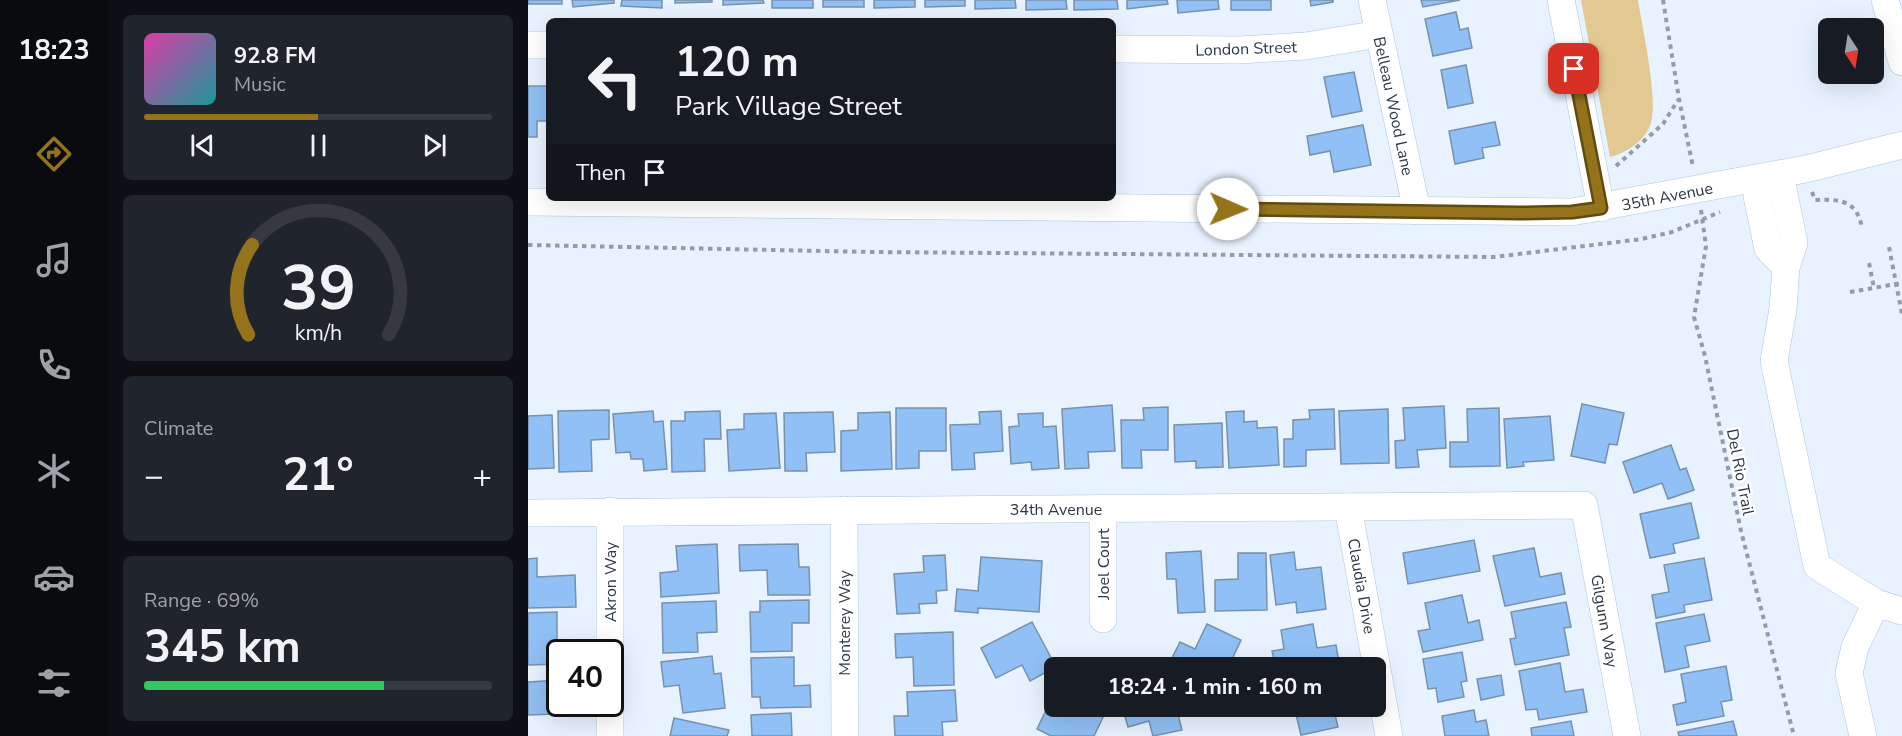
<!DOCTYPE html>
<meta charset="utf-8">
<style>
body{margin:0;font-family:"Nunito Sans",sans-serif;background:#20242c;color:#f1f3f6;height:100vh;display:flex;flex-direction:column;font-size:22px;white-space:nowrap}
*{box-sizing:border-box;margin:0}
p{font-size:20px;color:#9ea1a6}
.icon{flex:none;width:33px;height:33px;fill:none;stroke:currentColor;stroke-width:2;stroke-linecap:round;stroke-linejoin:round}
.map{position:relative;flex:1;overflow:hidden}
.side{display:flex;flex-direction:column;gap:15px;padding:15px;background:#0d0f14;width:420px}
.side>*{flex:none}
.hud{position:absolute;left:18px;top:18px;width:570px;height:183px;border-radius:9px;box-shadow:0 6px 24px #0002;background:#171b24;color:#f1f3f6;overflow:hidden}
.needle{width:39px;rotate:168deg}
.buttons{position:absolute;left:1290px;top:18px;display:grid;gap:12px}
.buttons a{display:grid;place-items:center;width:66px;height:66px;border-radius:9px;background:#171b24;box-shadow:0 6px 24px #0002;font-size:30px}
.speed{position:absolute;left:18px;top:639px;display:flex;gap:12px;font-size:30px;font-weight:700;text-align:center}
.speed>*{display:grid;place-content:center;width:78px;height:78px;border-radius:50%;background:#171b24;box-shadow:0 6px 24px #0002;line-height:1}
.speed .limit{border:3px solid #111;border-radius:9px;background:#fff;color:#111}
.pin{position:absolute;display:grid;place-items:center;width:51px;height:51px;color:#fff;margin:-26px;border-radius:12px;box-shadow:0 3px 9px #0006}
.me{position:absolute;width:66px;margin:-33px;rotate:91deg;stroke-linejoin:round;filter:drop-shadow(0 0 4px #0008)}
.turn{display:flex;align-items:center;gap:21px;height:126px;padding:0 30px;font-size:27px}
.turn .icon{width:78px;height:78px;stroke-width:2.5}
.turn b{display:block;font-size:42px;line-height:51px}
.then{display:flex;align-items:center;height:57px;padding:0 30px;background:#0003;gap:12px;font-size:22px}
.big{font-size:45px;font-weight:700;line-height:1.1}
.side .card{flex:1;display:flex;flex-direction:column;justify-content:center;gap:9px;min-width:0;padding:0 21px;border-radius:9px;background:#20242c}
.side .dial{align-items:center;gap:0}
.dial svg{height:156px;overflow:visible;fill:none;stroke:#363941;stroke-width:7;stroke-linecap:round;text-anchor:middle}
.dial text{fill:#f1f3f6;stroke:none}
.song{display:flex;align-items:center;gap:18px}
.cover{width:72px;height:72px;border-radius:9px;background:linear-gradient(135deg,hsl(320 70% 55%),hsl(180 70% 35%))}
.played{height:6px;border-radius:3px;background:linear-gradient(90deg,#94731a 50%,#363941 50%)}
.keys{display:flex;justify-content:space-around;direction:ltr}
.heat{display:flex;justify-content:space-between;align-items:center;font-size:33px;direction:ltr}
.charge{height:9px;border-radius:4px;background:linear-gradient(90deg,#34c759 69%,#363941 0)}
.trip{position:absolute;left:516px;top:657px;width:342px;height:60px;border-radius:9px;background:#171b24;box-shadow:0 6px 24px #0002;font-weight:700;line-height:60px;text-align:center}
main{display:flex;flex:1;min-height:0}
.menu{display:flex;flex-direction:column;width:108px;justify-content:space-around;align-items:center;background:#090b0e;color:#9ea1a6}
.menu .icon{width:42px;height:42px}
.menu .on{color:#94731a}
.menu b{font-size:27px;color:#f1f3f6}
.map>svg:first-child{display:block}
.green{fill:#e2c991}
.building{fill:#90c0f5;stroke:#7891ac;stroke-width:1.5}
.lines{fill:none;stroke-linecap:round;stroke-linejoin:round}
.minor-casing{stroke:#abc5e2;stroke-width:28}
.path{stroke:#929da9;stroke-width:4;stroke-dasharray:4.5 4.5;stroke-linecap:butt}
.minor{stroke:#fff;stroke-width:27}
.route-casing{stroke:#604b11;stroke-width:15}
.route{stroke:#94731a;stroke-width:10}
.labels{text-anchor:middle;stroke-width:5;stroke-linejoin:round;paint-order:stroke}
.street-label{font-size:16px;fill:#2d3743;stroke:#fff}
</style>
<main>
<nav class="menu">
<b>18:23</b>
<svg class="icon on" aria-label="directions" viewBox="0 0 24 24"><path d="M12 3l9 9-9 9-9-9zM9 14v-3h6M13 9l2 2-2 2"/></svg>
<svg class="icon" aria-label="music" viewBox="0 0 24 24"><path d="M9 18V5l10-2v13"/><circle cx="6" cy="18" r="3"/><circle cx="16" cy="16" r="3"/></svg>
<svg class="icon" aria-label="phone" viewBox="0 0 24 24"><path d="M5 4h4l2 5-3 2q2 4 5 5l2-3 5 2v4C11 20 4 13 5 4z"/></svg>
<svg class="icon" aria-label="climate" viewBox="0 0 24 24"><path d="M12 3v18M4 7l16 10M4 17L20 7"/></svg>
<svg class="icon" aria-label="car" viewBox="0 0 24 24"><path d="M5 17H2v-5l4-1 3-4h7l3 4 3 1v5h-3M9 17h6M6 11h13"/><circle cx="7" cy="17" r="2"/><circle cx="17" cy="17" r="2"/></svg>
<svg class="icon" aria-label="filters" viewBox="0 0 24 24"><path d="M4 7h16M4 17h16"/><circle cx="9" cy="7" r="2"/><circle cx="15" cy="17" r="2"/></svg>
</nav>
<section class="side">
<div class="card">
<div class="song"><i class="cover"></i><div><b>92.8 FM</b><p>Music</p></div></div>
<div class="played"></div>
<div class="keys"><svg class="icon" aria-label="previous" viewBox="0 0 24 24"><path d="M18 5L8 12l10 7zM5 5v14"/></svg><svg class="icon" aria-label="pause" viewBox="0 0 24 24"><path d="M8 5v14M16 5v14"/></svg><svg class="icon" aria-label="next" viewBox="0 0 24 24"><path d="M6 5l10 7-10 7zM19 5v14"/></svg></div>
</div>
<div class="card dial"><svg viewBox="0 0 100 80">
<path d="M14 69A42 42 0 1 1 86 69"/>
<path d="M14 69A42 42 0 0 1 16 23" stroke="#94731a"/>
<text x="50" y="56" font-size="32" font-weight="700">39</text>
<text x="50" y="72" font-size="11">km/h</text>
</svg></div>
<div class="card"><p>Climate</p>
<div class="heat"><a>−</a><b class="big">21°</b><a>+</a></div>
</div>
<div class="card"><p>Range · 69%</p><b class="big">345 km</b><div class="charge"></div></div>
</section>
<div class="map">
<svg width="1374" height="736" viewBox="0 0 1374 736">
<rect width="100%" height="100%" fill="#e8f3ff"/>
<path class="green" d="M1053,0H1110C1114,26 1132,106 1122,126C1115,142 1098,153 1082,157Z"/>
<g class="building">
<rect x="0" y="0" width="34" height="4"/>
<path d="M44,0H86V3L45,7Z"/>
<path d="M94,0H134V8L93,6Z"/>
<path d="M147,0H184V2L147,3Z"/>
<path d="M195,0H235L236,3L195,5Z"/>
<rect x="244" y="0" width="41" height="8"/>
<rect x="295" y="0" width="41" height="7"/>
<path d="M346,0H387V7L346,8Z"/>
<path d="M397,0H437V6L397,7Z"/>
<path d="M447,0H487L488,8L447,9Z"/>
<path d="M498,0H538L539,9L498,10Z"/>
<path d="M546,0H589L590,9L546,10Z"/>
<path d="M599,0H639L640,4L599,9Z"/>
<path d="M649,0H690L691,9L650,13Z"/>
<rect x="703" y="0" width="40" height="10"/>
<path d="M782,0H805V2L783,6Z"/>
<path d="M893,0H932L895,7Z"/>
<path d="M928,12L932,30L940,28L944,48L905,56L897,19Z"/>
<path d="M938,65L945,103L920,108L913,70Z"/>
<path d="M826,72L834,111L804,117L796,77Z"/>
<path d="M0,86H21V121H9V137H0Z"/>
<path d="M967,122L972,145L954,148L956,158L927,164L921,131Z"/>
<path d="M835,125L843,165L806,172L802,151L782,155L779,136Z"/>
<path d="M1054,404L1096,413L1089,445L1081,444L1077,463L1043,456Z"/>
<path d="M584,405L587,451L560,452L561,468L537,469L534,409Z"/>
<path d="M916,406L918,448L889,450L891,467L868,468L867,441L877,440L875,408Z"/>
<path d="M640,407V450H613L614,468H594L593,420H616L615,408Z"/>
<path d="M368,408H418V451H391V468L368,469Z"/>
<path d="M971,408L972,466L922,467V442H940L939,409Z"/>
<path d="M806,409L807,449L778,450V466L756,467V439H765V420L782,419L781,410Z"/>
<path d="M860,409L861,463L813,464L811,411Z"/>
<path d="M81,410V439L63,440L64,471L31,472L30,411Z"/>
<path d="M125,411L126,422L135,421L139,469L116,471L115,459H103L102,452L88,453L85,414Z"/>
<path d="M192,411L193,439H176L177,471L144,472L143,421H157V412Z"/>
<path d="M473,411L475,451L446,453L447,469L424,470L422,425L452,424L451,412Z"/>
<path d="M716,411V422L729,421V428L749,427L751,465L701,468L698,412Z"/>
<path d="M305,412L307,452L278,453L279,471H257L256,413Z"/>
<path d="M362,412L364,469L313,471V431L330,430V413Z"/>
<path d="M248,413L252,468L201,471L199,430L216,429V414Z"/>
<path d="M515,413V427L528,426L531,468L504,470L503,462L483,464L481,427L491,426L490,414Z"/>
<path d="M24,415L26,468L0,469V416Z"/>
<path d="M1022,416L1026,460L995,462L996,466L979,468L976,419Z"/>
<path d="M694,423L695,467L668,468V461L647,462L646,425Z"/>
<path d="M1143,445L1152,470L1158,468L1166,490L1140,499L1134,483L1106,493L1095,462Z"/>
<path d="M1163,503L1171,538L1145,544L1147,553L1122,558L1112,514Z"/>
<path d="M946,540L952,571L880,584L875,553Z"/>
<path d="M189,544L191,593L133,597L132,573L150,571L148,546Z"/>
<path d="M270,544L271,567H281L282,595H240L239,570L212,571L211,545Z"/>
<path d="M1006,548L1012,577L1033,573L1037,594L977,606L965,556Z"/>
<path d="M673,551L677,612L650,613L648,579H639L638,553Z"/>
<path d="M766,552L768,570L793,567L798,609L769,613L768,602L748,605L742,555Z"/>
<path d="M710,553H738L739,610L687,611V580L710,579Z"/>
<path d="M417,555L419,590L408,591L409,603L391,604L392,613L369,614L366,574L396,572L395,556Z"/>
<path d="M453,557L514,561L511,612L450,608V613L427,611L429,589L450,591Z"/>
<path d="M9,558V577L47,575L48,607L0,608V559Z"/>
<path d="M1176,558L1184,600L1156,605L1157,612L1128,618L1124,595L1141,592L1136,565Z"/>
<path d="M934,595L940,623L951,620L955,640L895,652L890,631L902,629L897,603Z"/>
<path d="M281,600V623H264V651L223,652L222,612H232V601Z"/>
<path d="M188,601L189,632L169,633L170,652L135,653L134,603Z"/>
<path d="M1038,602L1043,627L1036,628L1041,655L987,665L982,639L988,638L983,612Z"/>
<path d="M29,612V641H47V652H32V664L0,665V613Z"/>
<path d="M1176,614L1182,641L1157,646L1161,667L1137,672L1128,623Z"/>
<path d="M504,622L528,667L502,681L494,665L468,678L453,648Z"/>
<path d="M679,624L713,640L700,668H654L642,662L652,642L667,649Z"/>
<path d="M785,624L789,648L808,645L812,668H748L744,651L756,649L753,630Z"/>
<path d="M425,632L426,685L386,686L385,657L368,658L367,634Z"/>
<path d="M934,652L939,681L933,682L936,697L910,702L908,688L900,689L895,659Z"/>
<path d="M184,656L186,674L193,673L197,708L155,713L151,685L136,687L133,662Z"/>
<path d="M266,657V686L282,685L283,707L233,708L232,697H224L223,658Z"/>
<path d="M1032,663L1037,692L1055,689L1059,712L1011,720L1009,709L998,710L991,671Z"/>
<path d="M1198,666L1204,700L1193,702L1196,716L1149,725L1145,705L1158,702L1153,674Z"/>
<path d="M973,675L976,695L953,700L949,679Z"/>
<path d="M32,680V704H48H26L27,714L0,715V682Z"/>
<path d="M427,690L429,721L414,722L415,736H367L366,716H380L379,692Z"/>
<path d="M526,694V706H559L576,715L566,736H523L509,729Z"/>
<path d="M594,706H648L654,730L625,736L621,721L600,727Z"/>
<path d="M766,706H805L810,727L773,735Z"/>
<path d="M946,710L948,722L958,720L961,736H917L914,716Z"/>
<path d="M263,713L264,736H224L223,715Z"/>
<path d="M146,718L201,730L199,736H142Z"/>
<path d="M1043,721L1046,736H1004L1003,728Z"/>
<path d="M1205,721L1209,736H1151L1150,732Z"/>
</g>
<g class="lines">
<defs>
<g id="minor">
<path d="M844,0L889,211"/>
<path d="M1033,0L1073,208"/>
<path d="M1357,0L1374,62"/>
<path d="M0,45H21"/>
<path d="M585,49L712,50L778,46L851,34"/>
<path d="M1237,177L1229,196L1240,249L1258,267"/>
<path d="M1240,177L1255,189L1266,243L1258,267L1255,309L1246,361L1289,566L1348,603L1374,611"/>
<path d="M0,202L1044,212L1278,169L1374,145"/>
<path d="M820,507L861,736"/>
<path d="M575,508V619"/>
<path d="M316,510L317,736"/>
<path d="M82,511V652"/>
<path d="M0,513L1056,505L1099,736"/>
<path d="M82,704V736"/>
<path d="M1335,736L1321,673L1327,647L1348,603"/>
</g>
</defs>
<use href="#minor" class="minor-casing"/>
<g class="path">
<path d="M1135,0L1151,99L1165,167"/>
<path d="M1088,166L1135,124L1150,100"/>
<path d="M1284,192L1287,200C1312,199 1329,200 1334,228"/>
<path d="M1173,210L1178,246L1166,317L1177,356L1213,531L1266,736"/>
<path d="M0,245L344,252L966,257L1114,239L1144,232L1192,212"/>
<path d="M1361,247L1374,314"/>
<path d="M1341,263L1346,288"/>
<path d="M1322,292L1374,283"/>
</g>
<use href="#minor" class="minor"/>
</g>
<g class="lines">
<defs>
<path id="route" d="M700,209L992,213L1044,212L1073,208L1046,69"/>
</defs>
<use href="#route" class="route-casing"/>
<use href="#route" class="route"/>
</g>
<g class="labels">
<g class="street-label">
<text transform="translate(718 48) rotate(-2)" y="6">London Street</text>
<text transform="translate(866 106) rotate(78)" y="6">Belleau Wood Lane</text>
<text transform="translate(1139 196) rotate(-11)" y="6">35th Avenue</text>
<text transform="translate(1213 472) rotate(79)" y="6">Del Rio Trail</text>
<text x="528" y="515">34th Avenue</text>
<text transform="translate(575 564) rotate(-90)" y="6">Joel Court</text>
<text transform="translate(82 582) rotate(-90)" y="6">Akron Way</text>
<text transform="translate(834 586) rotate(80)" y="6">Claudia Drive</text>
<text transform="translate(1077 621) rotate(80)" y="6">Gilgunn Way</text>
<text transform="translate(316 623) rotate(-90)" y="6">Monterey Way</text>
</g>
</g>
</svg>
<div class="buttons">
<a><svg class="needle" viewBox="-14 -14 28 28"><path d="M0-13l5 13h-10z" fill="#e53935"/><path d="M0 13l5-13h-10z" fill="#9ea1a6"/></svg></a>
</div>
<div class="speed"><div class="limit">40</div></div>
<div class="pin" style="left:1046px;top:69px;background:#d93025"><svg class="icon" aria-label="arrive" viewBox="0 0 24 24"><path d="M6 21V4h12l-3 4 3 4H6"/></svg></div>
<svg class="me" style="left:700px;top:209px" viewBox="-20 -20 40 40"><circle r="19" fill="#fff"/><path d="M0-13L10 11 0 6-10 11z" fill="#94731a"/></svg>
<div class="trip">18:24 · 1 min · 160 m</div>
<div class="hud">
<div class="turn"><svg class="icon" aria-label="left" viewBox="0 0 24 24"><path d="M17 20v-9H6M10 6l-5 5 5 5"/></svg><div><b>120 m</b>Park Village Street</div></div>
<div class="then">Then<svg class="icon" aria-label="arrive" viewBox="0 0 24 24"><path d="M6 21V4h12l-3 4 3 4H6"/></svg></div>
</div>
</div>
</main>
